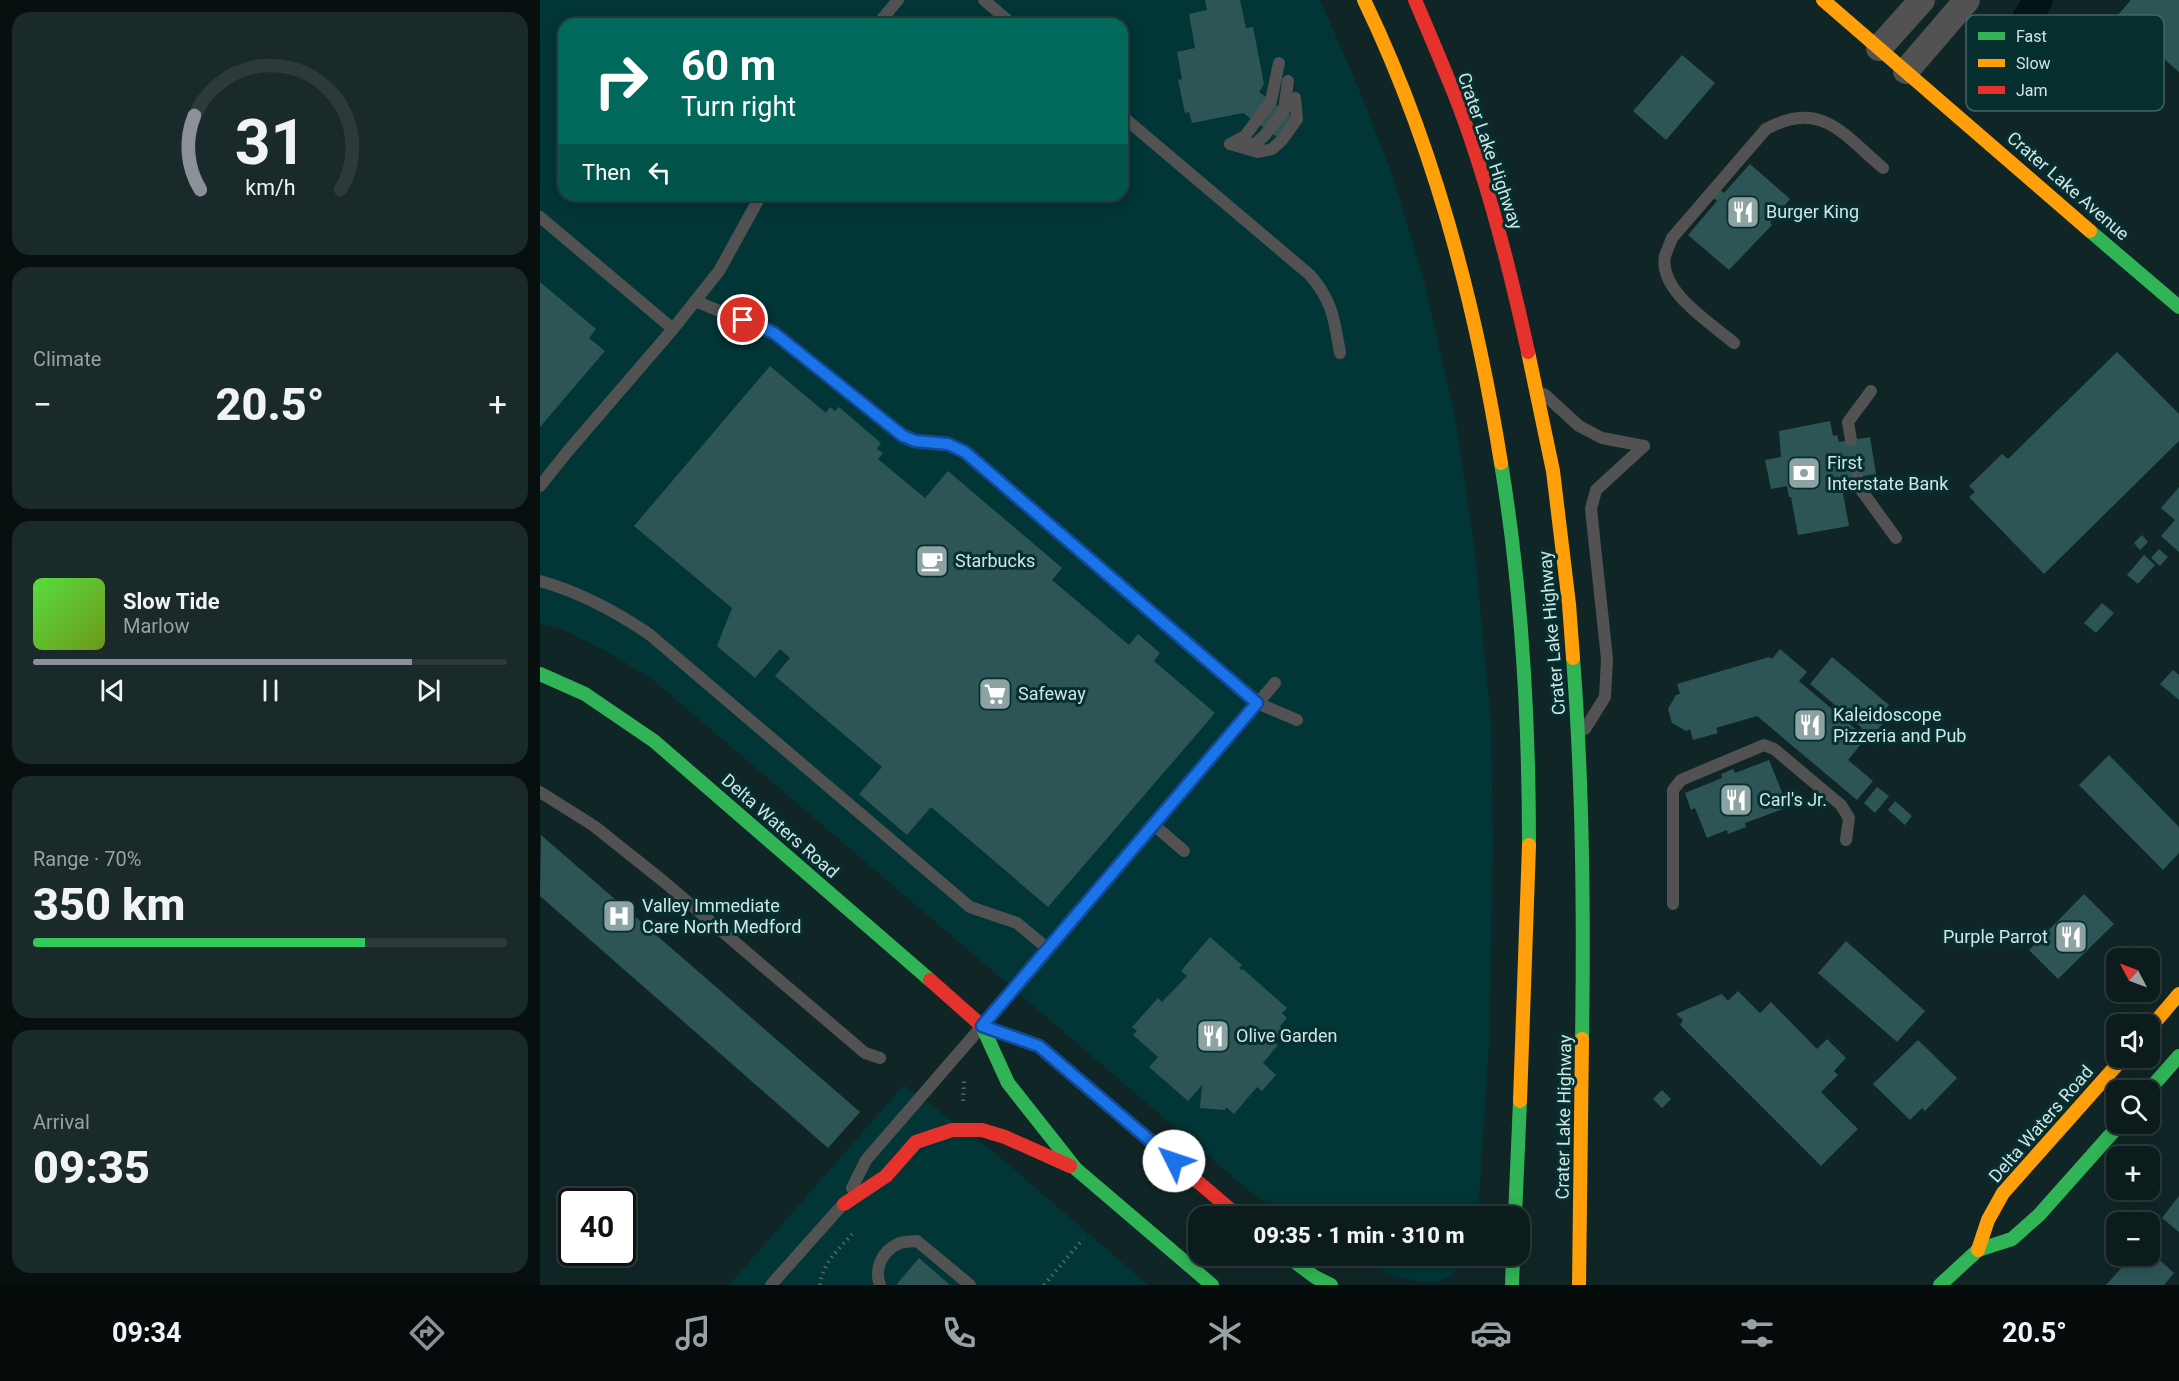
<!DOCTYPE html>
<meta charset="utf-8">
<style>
body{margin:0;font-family:Roboto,sans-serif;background:#1a2929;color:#f1f3f6;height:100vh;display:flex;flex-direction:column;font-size:22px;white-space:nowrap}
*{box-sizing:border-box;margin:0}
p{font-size:20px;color:#9aa1a3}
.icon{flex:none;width:33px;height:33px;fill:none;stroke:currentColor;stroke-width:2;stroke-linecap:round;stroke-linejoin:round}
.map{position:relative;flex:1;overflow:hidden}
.panel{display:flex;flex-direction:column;gap:12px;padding:12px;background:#070f0f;width:540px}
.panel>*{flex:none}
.banner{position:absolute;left:18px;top:18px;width:570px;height:183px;border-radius:18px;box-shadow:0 3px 15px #0003,0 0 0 2px #2c3a3b;background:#00695c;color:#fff;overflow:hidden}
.needle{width:39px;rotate:311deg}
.buttons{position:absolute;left:1566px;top:948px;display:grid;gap:12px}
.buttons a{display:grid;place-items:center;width:54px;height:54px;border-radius:12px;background:#0c1c1c;box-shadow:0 3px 15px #0003,0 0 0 2px #2c3a3b;font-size:30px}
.speed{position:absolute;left:18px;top:1188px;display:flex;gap:12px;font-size:30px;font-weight:700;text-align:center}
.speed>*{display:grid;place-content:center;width:78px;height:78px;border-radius:50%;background:#0c1c1c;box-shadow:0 3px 15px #0003,0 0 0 2px #2c3a3b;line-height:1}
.speed .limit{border:3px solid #111;border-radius:9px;background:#fff;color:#111}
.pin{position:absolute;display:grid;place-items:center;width:51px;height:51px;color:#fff;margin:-26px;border:3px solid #fff;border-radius:50%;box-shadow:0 2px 6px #0007}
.me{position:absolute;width:66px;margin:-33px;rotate:311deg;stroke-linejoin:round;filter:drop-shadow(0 0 4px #0008)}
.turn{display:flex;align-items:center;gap:21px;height:126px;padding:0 24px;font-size:27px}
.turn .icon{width:78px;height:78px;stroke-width:2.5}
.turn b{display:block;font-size:42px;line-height:51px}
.then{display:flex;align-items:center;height:57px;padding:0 24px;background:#0003;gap:12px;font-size:22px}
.big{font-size:45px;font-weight:800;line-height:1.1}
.panel .widget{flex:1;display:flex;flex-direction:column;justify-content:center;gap:9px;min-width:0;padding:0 21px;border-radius:18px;background:#1a2929}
.panel .dial{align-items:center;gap:0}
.dial svg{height:156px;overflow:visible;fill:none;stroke:#2c3a3b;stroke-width:7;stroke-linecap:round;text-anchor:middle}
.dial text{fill:#f1f3f6;stroke:none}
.song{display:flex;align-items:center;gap:18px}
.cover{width:72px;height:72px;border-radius:9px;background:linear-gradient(135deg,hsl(110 70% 55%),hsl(80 70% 35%))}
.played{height:6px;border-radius:3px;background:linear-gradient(90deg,#8c9099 80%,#2c3a3b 80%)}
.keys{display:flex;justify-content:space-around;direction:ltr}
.heat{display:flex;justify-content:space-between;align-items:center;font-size:33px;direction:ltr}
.charge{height:9px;border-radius:4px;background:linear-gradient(90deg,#34c759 70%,#2c3a3b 0)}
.trip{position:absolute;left:648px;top:1206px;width:342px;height:60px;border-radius:18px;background:#0c1c1c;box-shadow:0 3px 15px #0003,0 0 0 2px #2c3a3b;font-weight:800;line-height:60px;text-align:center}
.menu{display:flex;height:96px;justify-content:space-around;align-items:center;background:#050b0b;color:#9aa1a3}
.menu .icon{width:42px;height:42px}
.menu .selected{color:#8c9099}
.menu b{font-size:27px;color:#f1f3f6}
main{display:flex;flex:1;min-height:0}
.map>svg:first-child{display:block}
.built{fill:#023536;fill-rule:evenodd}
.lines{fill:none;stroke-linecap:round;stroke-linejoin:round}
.canal{stroke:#041415;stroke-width:30}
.building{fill:#2d5556}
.path{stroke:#5d6262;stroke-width:4;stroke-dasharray:1.5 4.5;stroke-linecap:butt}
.lane{stroke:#525252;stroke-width:12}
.street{stroke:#525252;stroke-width:26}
.fast{stroke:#30b455;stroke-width:14}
.slow{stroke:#ff9f0a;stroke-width:14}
.jam{stroke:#e5322d;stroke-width:14}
.route-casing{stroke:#114b97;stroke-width:15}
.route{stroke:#1a73e8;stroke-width:10}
.labels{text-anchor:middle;stroke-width:6;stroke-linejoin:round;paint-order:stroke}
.street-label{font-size:18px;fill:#d1e5e5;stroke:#062f30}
.poi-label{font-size:18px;fill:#d1e5e5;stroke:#062f30;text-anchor:start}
.key{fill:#062f30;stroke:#436666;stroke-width:1.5}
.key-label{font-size:16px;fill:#d1e5e5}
</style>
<main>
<section class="panel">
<div class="widget dial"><svg viewBox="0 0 100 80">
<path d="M14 69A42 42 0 1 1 86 69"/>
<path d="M14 69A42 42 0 0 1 11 31" stroke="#8c9099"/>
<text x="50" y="56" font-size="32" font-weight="700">31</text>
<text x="50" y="72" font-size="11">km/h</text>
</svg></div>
<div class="widget"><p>Climate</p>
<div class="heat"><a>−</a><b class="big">20.5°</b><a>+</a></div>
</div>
<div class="widget">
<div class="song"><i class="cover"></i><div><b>Slow Tide</b><p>Marlow</p></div></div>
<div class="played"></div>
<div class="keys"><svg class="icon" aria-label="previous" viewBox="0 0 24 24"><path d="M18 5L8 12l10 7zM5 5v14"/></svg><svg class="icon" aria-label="pause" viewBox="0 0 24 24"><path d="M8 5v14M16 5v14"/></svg><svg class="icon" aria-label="next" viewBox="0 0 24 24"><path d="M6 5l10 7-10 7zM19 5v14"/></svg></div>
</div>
<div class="widget"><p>Range · 70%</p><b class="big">350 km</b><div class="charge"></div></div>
<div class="widget"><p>Arrival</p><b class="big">09:35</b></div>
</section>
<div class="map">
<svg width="1639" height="1285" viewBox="0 0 1639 1285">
<rect width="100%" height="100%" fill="#102626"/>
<g class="built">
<path d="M0,0H780L818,87L853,177L885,285L915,417L935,552L951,722L953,844L949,1041L938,1216H745L708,1190L117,683L75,656L22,629L0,623ZM24,24H582V195H24Z"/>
<path d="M364,1085L455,1153L608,1285H189Z"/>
<path d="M804,1256H929L911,1276L898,1281L885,1283L854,1276Z"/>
</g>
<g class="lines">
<path class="canal" d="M1448,78L1473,43L1498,0"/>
</g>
<g class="building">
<path d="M665,0H700L706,28L713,27L724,84L719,92L758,120L743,141L703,113L652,123L649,112L645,113L638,80L642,79L637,52L655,48L649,14L667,10Z"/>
<path d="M1591,0H1639V72L1576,17Z"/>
<path d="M1142,55L1175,83L1126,140L1093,111Z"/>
<path d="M1210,164L1250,199L1230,223L1232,225L1189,270L1148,235L1177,201L1173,198L1180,190L1184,193Z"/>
<path d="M0,282L56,329L49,338L65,351L0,427Z"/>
<path d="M1577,352L1639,414V441L1504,574L1429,497L1435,492L1429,486L1462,454L1468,459Z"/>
<path d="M230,366L286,413L290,407L295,411L299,407L341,443L337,449L343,453L338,459L385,498L408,471L522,568L512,580L589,645L598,634L620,653L614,661L675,713L508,907L391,807L367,835L319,794L342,767L235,676L250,658L240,649L215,678L177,646L192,608L94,526Z"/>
<path d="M1290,421L1293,436L1297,435L1299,442L1330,437L1336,474L1306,479L1307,487L1302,488L1309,526L1258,535L1251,497H1249L1247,486L1231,489L1225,460L1241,457L1239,431Z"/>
<path d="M1639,487V552L1621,536L1635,520L1621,508Z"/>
<path d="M1602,535L1608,542L1600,550L1594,543Z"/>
<path d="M1619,549L1628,557L1620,566L1611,558Z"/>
<path d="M1604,555L1615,565L1598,584L1587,575Z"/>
<path d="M1562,603L1574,613L1556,633L1544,623Z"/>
<path d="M1240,649L1267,672L1259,681L1326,738L1308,760L1333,781L1317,800L1217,716L1176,728L1178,733L1153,740L1150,729L1146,731L1132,723L1128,709L1136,695L1140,694L1137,684L1229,657L1232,659Z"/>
<path d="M1292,657L1349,705L1345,710L1350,714L1331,738L1321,729L1322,728L1270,684Z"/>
<path d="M1633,670L1639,675V700L1620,684Z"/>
<path d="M1569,755L1639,827V853L1623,870L1539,785Z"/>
<path d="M1229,760L1248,807L1205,823L1206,827L1188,834L1187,830L1167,838L1155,808L1151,810L1145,793L1182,778L1181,774L1193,769L1195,773Z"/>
<path d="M1337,787L1349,796L1335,813L1324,803Z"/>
<path d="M1355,801L1372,816L1365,825L1348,810Z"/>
<path d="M1,835L320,1112L288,1148L0,896Z"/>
<path d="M1544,894L1574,924L1518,979L1489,950Z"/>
<path d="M670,937L702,965L699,968L702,970L703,969L747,1008L742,1013L747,1018L740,1026L745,1030L734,1042L738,1045L723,1063L736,1075L722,1091L717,1087L694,1114L686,1107L685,1110L660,1108L662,1085L648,1101L609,1067L618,1057L593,1035L597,1031L592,1027L618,998L622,1002L647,976L641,971Z"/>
<path d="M1306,941L1385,1011L1357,1042L1278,973Z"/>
<path d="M1198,991L1220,1013L1231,1002L1277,1049L1287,1039L1306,1058L1294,1071L1298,1075L1281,1092L1318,1129L1281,1166L1140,1025L1143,1020L1136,1014L1182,994L1188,1001Z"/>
<path d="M1378,1040L1417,1078L1385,1111L1382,1108L1370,1120L1333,1084Z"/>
<path d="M1122,1090L1131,1099L1122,1108L1113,1099Z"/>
<path d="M1639,1196V1232L1622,1218Z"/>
<path d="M1613,1254L1634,1273L1624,1285H1566L1592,1256H1595L1604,1264Z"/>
<path d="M379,1258L410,1285H358L357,1284Z"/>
</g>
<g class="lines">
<g class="path">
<path d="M423,1101L424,1081"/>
<path d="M280,1285C282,1264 298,1250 312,1234"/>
<path d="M504,1285L543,1239"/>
</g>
<g class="lane">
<path d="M444,0L472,24"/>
<path d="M338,24L358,0"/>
<path d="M582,116L770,275C793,302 794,319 800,353"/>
<path d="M690,144L718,152L732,149L742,140L757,119L755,98"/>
<path d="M690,144L705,136L731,101L739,63"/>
<path d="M700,144H715L725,135L744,110L748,81"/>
<path d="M0,217L133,329"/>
<path d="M155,301L234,333L363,436L375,441L408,444L425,452L717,703L757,720"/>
<path d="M1194,343C1171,323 1118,291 1125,256C1127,250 1130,244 1132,238L1226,129C1281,99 1303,134 1343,168"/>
<path d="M1004,394L1039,426L1062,438L1104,446"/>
<path d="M1311,440L1308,422L1331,391"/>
<path d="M1317,477L1319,487L1356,538"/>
<path d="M0,486L28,451L133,329L179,271L221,195"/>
<path d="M0,581C40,592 75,611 109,634L430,907L477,923L508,949"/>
<path d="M1045,729L1065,697L1067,659L1051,509L1056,490L1104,446"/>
<path d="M0,792L54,826L123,881L325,1053L340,1058"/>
<path d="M614,825L644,851"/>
<path d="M1133,904V790L1141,780L1224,745L1234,749L1301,805L1309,818L1306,840"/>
<path d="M312,1188L326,1160L442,1026L735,683"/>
<path d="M231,1285L304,1203"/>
<path d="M340,1285C334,1269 342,1251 358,1244C363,1241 371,1242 377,1241L430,1285"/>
</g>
<g class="street">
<path d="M1339,48L1382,0"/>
<path d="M1366,71L1427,0"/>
</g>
<g class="fast">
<path d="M1550,231L1639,307"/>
<path d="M961,463C982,590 989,716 989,845"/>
<path d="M1033,658C1043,785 1044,912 1042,1039"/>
<path d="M0,674L45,694L114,741L390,980"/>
<path d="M442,1026L468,1083L536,1169L672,1285"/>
<path d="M1609,1090L1639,1056"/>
<path d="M975,1216L980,1101"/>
<path d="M747,1256L775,1277L791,1285"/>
<path d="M972,1285L973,1256"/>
<path d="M1400,1285L1438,1250L1472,1239L1499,1215L1580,1124"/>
</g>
<g class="slow">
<path d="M824,0C893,143 936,306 961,463"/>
<path d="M1283,0L1550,231"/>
<path d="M988,352L1013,471L1029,604L1033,658"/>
<path d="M1610,1028L1639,994"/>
<path d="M980,1101L989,845"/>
<path d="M1438,1250L1448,1220L1463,1193L1583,1058"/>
<path d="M1039,1285L1042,1039"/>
</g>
<g class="jam">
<path d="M875,0C890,35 905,70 919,106C949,186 970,269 988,352"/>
<path d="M390,980L442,1026L499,1046L698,1216"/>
<path d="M304,1204L346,1176L376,1142L412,1130H442L465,1137L530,1166"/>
</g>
</g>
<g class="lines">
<defs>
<path id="route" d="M203,320L234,333L363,436L375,441L408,444L425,452L717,703L442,1026L499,1046L634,1161"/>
</defs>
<use href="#route" class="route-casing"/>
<use href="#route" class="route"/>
</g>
<defs>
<symbol id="restaurant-square" viewBox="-11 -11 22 22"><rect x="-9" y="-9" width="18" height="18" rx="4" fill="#8da2a2" stroke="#062f30"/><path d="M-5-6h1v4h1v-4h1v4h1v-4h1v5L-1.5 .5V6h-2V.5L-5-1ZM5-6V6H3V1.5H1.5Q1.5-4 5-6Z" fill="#fff"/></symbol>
<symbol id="bank-square" viewBox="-11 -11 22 22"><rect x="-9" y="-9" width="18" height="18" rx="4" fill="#8da2a2" stroke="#062f30"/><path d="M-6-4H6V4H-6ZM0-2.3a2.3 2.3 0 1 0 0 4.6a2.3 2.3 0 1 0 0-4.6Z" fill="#fff"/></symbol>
<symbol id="cafe-square" viewBox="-11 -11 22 22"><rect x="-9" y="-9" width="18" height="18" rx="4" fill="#8da2a2" stroke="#062f30"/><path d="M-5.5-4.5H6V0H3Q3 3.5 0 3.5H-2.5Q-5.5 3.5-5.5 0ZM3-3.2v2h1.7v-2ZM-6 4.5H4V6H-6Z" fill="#fff"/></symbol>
<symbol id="supermarket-square" viewBox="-11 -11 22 22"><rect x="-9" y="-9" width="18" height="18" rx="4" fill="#8da2a2" stroke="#062f30"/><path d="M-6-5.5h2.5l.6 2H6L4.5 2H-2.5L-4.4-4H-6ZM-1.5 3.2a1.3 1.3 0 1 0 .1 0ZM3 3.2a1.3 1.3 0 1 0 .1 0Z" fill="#fff"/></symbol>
<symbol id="hospital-square" viewBox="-11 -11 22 22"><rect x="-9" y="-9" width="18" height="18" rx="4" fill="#8da2a2" stroke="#062f30"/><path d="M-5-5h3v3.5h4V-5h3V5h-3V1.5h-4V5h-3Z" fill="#fff"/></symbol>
</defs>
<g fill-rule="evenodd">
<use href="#restaurant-square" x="1184" y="193" width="38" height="38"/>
<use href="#bank-square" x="1245" y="454" width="38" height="38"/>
<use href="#cafe-square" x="373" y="542" width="38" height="38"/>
<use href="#supermarket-square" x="436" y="675" width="38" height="38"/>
<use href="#restaurant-square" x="1251" y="706" width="38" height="38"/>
<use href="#restaurant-square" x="1177" y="781" width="38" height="38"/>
<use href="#hospital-square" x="60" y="897" width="38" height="38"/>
<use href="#restaurant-square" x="1512" y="918" width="38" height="38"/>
<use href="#restaurant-square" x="654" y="1017" width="38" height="38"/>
</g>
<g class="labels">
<g class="street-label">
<text transform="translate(950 151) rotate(71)" y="6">Crater Lake Highway</text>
<text transform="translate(1528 186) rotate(41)" y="6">Crater Lake Avenue</text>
<text transform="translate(1012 633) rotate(-95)" y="6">Crater Lake Highway</text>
<text transform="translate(240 826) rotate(41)" y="6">Delta Waters Road</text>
<text transform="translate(1024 1117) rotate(-89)" y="6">Crater Lake Highway</text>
<text transform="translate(1501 1124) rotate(-49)" y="6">Delta Waters Road</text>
</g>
<g class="poi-label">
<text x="1226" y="218">Burger King</text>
<text x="1287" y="469">First<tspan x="1287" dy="21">Interstate Bank</tspan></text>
<text x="415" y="567">Starbucks</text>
<text x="478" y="700">Safeway</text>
<text x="1293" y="721">Kaleidoscope<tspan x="1293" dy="21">Pizzeria and Pub</tspan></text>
<text x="1219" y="806">Carl's Jr.</text>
<text x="102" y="912">Valley Immediate<tspan x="102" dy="21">Care North Medford</tspan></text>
<text x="1508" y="943" text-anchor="end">Purple Parrot</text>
<text x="696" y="1042">Olive Garden</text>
</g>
</g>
<rect x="1426" y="15" width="198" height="96" rx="9" class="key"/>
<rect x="1438" y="32" width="27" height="8" fill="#30b455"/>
<rect x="1438" y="59" width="27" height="8" fill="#ff9f0a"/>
<rect x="1438" y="86" width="27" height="8" fill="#e5322d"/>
<g class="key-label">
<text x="1476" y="42">Fast</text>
<text x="1476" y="69">Slow</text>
<text x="1476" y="96">Jam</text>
</g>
</svg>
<div class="buttons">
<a><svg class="needle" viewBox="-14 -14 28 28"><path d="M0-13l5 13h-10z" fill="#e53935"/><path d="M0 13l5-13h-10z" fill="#9aa1a3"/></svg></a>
<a><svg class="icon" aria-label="sound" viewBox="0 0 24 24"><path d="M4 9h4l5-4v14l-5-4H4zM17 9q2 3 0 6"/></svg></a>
<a><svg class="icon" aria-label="search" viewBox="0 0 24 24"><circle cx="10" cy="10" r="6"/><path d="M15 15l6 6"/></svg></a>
<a>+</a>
<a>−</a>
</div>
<div class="speed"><div class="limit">40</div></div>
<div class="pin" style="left:203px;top:320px;background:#d93025"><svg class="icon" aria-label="arrive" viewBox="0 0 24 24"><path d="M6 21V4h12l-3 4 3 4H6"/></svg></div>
<svg class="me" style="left:634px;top:1161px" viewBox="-20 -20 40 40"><circle r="19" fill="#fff"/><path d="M0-13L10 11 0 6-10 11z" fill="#1a73e8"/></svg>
<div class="trip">09:35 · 1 min · 310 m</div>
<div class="banner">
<div class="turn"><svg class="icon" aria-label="right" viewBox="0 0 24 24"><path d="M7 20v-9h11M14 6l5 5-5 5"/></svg><div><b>60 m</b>Turn right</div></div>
<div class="then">Then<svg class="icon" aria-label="left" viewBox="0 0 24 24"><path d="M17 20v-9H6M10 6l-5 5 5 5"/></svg></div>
</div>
</div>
</main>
<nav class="menu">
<b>09:34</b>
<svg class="icon selected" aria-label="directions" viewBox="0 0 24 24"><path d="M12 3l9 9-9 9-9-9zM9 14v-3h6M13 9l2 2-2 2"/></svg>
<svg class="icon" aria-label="music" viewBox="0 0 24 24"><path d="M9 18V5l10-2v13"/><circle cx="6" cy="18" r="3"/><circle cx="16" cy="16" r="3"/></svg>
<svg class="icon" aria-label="phone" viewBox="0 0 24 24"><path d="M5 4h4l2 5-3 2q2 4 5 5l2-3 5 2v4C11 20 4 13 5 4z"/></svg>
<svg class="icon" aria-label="climate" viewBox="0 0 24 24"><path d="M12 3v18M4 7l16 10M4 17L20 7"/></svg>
<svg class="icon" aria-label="car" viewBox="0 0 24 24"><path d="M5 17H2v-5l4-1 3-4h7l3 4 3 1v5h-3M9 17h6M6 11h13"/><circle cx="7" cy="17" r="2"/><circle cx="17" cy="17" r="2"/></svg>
<svg class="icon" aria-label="filters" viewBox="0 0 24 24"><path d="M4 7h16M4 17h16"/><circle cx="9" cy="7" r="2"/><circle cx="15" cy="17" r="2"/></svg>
<b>20.5°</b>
</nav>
